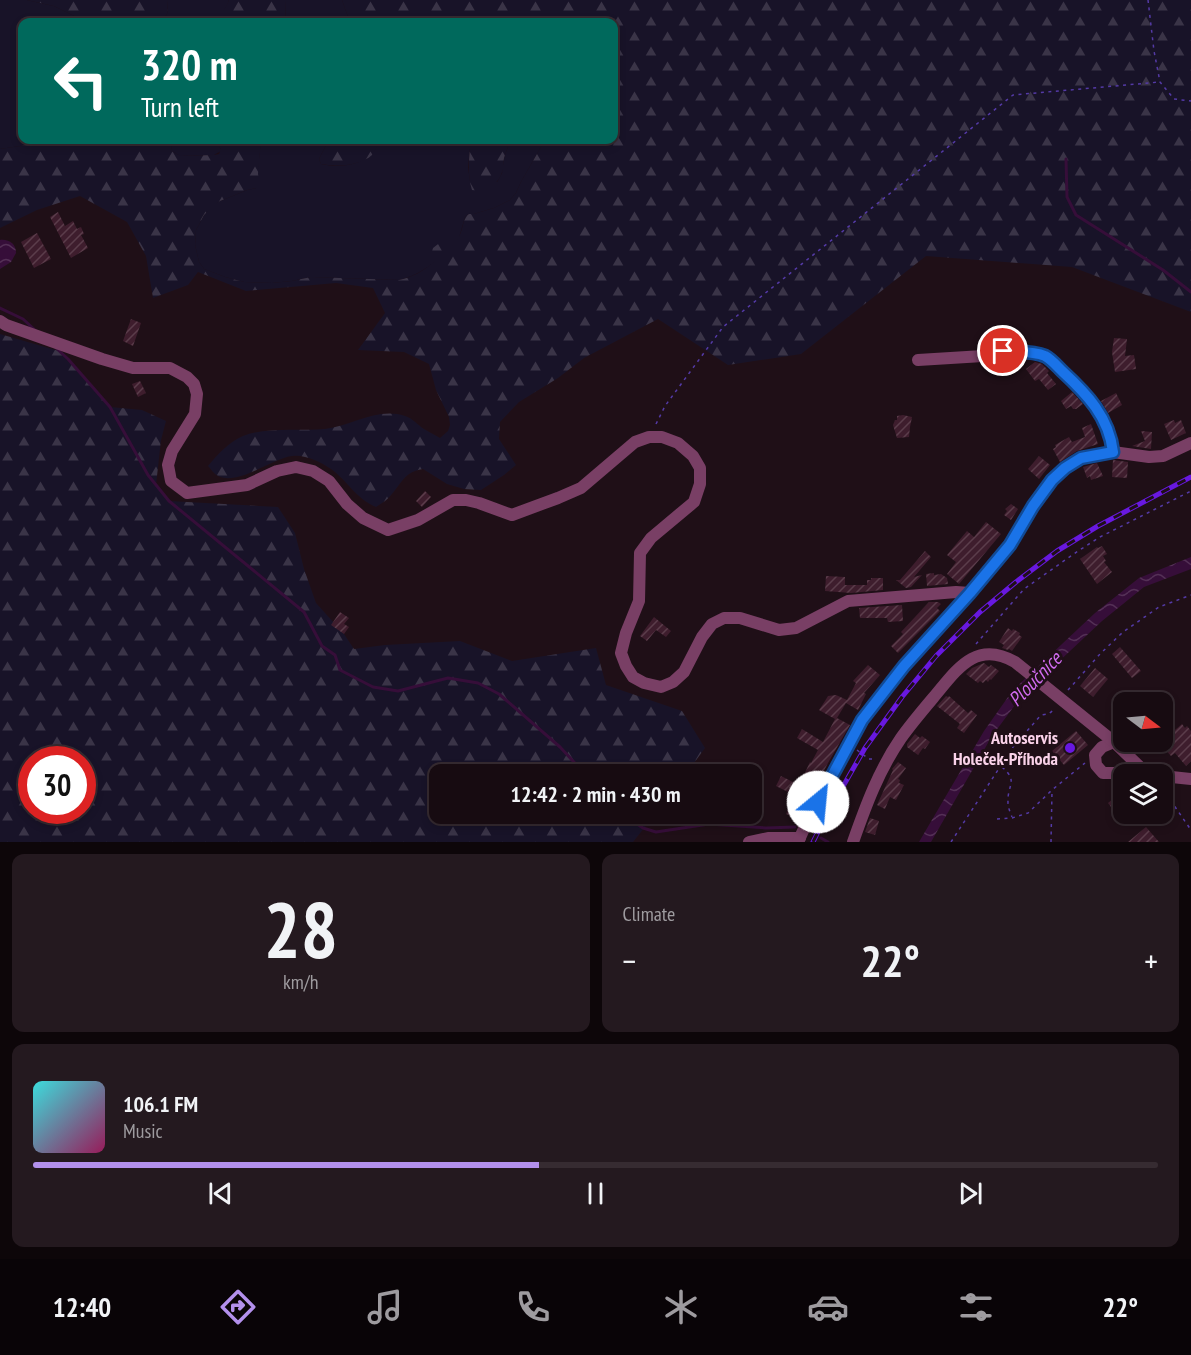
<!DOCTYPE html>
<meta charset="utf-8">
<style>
body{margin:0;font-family:"PT Sans Narrow",sans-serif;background:#24191f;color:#f1f3f6;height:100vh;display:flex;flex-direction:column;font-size:22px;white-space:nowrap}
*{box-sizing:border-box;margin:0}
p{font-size:20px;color:#9e9b9f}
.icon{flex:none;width:33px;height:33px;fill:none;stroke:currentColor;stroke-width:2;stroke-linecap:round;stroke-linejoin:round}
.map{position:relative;height:842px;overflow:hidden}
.sheet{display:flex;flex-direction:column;gap:12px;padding:12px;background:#0d0609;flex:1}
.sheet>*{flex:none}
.guide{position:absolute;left:18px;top:18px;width:600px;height:126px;border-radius:12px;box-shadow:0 3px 9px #0003,0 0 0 2px #362b31;background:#00695c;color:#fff;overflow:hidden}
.needle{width:39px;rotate:106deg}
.controls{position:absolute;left:1113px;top:692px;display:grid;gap:12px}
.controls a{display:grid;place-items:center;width:60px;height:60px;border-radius:12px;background:#170b11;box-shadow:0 3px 9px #0003,0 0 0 2px #362b31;font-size:30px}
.speed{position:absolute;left:18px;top:746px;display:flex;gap:12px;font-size:30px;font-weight:700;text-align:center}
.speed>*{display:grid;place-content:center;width:78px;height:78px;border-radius:50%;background:#170b11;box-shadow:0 3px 9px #0003,0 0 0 2px #362b31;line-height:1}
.speed .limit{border:9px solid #d22;background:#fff;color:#111}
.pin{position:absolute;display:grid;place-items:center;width:51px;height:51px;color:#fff;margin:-26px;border:3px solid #fff;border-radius:50%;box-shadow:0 2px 6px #0007}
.me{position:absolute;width:66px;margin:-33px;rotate:28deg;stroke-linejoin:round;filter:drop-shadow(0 0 4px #0008)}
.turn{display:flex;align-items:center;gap:21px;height:126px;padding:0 24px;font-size:27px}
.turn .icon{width:78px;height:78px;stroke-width:2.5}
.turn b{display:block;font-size:42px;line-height:51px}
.big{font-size:45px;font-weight:700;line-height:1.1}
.sheet .card{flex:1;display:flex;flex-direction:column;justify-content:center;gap:9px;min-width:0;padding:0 21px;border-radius:12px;background:#24191f}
.sheet .dial{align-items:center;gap:0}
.dial b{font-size:78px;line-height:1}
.song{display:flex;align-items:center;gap:18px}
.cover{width:72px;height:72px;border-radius:9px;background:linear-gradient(135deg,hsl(180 70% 55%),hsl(330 70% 35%))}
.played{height:6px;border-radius:3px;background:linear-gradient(90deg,#b390ec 45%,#362b31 45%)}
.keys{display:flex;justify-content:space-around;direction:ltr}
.heat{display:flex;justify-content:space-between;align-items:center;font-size:33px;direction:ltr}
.sheet .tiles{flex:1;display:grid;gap:12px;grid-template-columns:1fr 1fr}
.card:last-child{grid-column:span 2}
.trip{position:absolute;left:429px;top:764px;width:333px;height:60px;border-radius:12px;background:#170b11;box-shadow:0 3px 9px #0003,0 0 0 2px #362b31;font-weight:700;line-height:60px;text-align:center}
.dock{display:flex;height:96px;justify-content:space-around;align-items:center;background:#090407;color:#9e9b9f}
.dock .icon{width:42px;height:42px}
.dock .current{color:#b390ec}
.dock b{font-size:27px;color:#f1f3f6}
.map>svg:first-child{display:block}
.green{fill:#181328}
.forest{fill:url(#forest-firs);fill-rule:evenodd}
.water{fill:url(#water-waves)}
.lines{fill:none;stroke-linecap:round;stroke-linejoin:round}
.stream{stroke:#360e39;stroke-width:3}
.building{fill:url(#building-hatch)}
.path{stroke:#543aa6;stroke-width:1.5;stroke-dasharray:3 4.5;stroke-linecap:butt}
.minor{stroke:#793f65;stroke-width:12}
.rail-casing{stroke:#6818e0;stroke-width:5}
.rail{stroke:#1f0f17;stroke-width:3;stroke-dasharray:9;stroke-linecap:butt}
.route-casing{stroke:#114b97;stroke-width:15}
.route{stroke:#1a73e8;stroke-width:10}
.poi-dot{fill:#6818e0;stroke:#1f0f17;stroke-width:2}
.labels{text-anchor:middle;stroke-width:6;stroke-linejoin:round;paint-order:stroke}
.poi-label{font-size:18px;font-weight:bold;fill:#fad2e9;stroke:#1f0f17;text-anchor:end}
.water-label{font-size:20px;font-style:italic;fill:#d06bef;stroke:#1f0f17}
</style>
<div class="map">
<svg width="1191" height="842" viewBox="0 0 1191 842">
<defs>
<pattern id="forest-firs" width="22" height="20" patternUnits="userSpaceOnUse" patternTransform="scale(1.5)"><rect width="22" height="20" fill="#181328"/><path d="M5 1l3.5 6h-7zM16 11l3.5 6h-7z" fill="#3a3447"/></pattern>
<pattern id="water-waves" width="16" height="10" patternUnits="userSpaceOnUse" patternTransform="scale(1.5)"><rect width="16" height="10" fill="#360e39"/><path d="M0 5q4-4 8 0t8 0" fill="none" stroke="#543056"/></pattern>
<pattern id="building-hatch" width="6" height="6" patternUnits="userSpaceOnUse" patternTransform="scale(1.5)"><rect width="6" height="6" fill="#3e1d2d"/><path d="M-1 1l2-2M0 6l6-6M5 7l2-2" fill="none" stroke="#5b3d4b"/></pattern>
</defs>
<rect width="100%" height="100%" fill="#1f0f17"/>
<g class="green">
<path d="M0,0H27L54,6L87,22H22V140H62L0,149Z"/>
<path d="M168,0H229C227,8 219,18 211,22C205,24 170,22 161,22L167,14Z"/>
<path d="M286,0H342L350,22H285Z"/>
<path d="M170,140H215V142L221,149V151L214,155L180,156L172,151Z"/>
<path d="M261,140H329L319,159L321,164C338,168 362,166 374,151C377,147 378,143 383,140H471L468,167L470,181L497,182L502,173L504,158L510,140H545L521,182L516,193L510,200L494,208L474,214H469L465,217L459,238L456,243C439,259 422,275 399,280L311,277L292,281L272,283L244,282L225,277L204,269L199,262L195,245L196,230L204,215L213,205L220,201L247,190L256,188Z"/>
</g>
<g class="forest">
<path d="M27,0H168L167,14L161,22H87L54,6Z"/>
<path d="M229,0H286L285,22H210C218,16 226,10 229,0Z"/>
<path d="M342,0H1191V312L1072,267L926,256L801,354L728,365L658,319L584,358L558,378L519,402L500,422L499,439L516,465L504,475L481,490L464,489L447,484L423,469C401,472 400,489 385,501C382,503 379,505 376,507C355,498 348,481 331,469C321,462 304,454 292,456C270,459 239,486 218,476C214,474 211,469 208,466C218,454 229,442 243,436C266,427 300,431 325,429C352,426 377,407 405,416C412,418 418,425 424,429C429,432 435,435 440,438L448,431L450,425L449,417L436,390L429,364L404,352L358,350L385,313L373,288L336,283L246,291L198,272L188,285L153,298L146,256L127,222L80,196L37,210L0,228V149L62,140H170L172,151L180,156L214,155L219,154L221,149L215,142V140H261L258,174L260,185L256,188L247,190L220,201L213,206L204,215L196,230L195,245L199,262L204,269L225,277L244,282L272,283L292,281L311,277L399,280C413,277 424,271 435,261L431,255L433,248L442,241H449L452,246C461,238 462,228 465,217L469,214H474L494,208L510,200L516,193L521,182L545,140H614V22H350Z"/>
<path d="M329,140H383C377,144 376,150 372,155C360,166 336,167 321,164L319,159Z"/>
<path d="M471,140H510C508,146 506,152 504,158C503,163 504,168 502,172C498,185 485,194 472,190C467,174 469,157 471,140Z"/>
<path d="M0,334L59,351L110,407L142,410L166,421L161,440L156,485L169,501L278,507L295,533L304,569L316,603L344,634L354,649L385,645L460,641L512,661L596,648L606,685L682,711L705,748L686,774H440V813H656L633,842H0ZM32,759H82V810H32Z"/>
</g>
<g class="water">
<path d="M0,240C9,239 16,244 16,253L11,262L0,269Z"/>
<path d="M1191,557V569L1144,587L1102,621L1021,697L992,736L931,842H919L984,731L1013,690L1095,613L1139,578Z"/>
</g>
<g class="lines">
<g class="stream">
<path d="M1066,159L1067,197L1076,215L1163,270L1191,292"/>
<path d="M0,308L23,319L36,331"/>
<path d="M55,347L68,359L110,407L148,475L169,501L304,612L322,646L335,655L340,670L373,687L398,691L448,678L478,683L499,694L560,747L585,774"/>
<path d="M621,813L643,828L656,832L709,824L766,828L795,827"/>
<path d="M821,838L828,842"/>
</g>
</g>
<g class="building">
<path d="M58,212L65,226L73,221L77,229L81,227L84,234L81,235L88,248L71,258L50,217Z"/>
<path d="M37,233L51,259L34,268L21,242Z"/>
<path d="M131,319L141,323L133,346L123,341Z"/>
<path d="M1114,338L1127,339L1125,356L1134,355L1136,369L1115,372L1112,352Z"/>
<path d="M1035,362L1042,364L1049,371L1047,373L1056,384L1048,390L1039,379L1035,381L1026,369Z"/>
<path d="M140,381L146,393L138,397L132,384Z"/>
<path d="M1072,392L1083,404L1076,409H1073L1071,406L1066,409L1061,401Z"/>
<path d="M1116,393L1122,405L1108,413L1101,401Z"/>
<path d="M903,415L912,417L910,427L909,437L897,438L893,425L895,420H897V416Z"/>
<path d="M1174,420L1175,423L1181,420L1186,433L1171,440L1164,424Z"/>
<path d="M1091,424L1098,444L1077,451L1060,462L1053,449L1056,447L1055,445L1069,437L1072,442L1085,437L1082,428Z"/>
<path d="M1141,431L1152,432L1151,449L1132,446L1145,441Z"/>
<path d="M1039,456L1050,465L1039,479L1028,469Z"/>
<path d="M1113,460L1128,462L1127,478L1112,477Z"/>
<path d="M1097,463L1103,476L1091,480L1090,476L1087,478L1083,467Z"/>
<path d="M425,491L431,497L422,507L416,501Z"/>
<path d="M1011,504L1018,509L1011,520L1004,515L1007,511L1005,509Z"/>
<path d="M986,522L1001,534L959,584L947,574L956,562L947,555L967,531L974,537Z"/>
<path d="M1102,546L1107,554L1103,556L1106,561L1104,562L1112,572L1097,584L1080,559L1097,547L1098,548Z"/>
<path d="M925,551L931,557L914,577L922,575L911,587L906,588L896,580H900Z"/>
<path d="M934,573V575L941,574L947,578L948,584L927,586L926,574Z"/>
<path d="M826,576L845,577V585H867V580H871V578H883V590L851,593L825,591Z"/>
<path d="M929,602H938L941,604L937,608L940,611L898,653L891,646L903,634L901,632Z"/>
<path d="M902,605L903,621L888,622L887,618H860L859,608Z"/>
<path d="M340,612L349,618L344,624L349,627L344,634L331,625Z"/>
<path d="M654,617L671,631L666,637L656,630L647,641L640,636Z"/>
<path d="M1008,628L1012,631L1013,629L1020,633L1019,635L1022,637L1012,651L1009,649L1008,650L1002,648L1004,645L999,642Z"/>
<path d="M1120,647L1141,671L1132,678L1112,654Z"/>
<path d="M984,663L989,667L991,665L999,671L991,680L990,679L988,682L986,680L983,683L980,681L978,683L966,674L972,668Z"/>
<path d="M868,665L880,675L864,693L866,694L858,710L846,703L837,718L850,725L828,763L799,820L786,814L794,795L776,786L781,776L799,785L810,762L811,763L818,750L797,738L802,729L823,742L835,719L819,710L825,701L828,696L836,695L847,700L856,683L853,681Z"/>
<path d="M1095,668L1108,679L1093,697L1080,686Z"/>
<path d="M946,696L948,697L949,696L968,713L971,710L977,715L964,733L957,728L960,724L937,706Z"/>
<path d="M1182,724L1185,728L1187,726L1191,731V761L1186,766L1175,753L1171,756L1162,746L1153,754L1141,741H1162Z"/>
<path d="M1076,731L1088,745L1064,765L1052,751Z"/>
<path d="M915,734L920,738L922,736L930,742L925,749L923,748L918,755L907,747V744Z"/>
<path d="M898,762L906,768L898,779L900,780L899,783L904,785L896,800L890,797L885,809L877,805L893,770L892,769Z"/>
<path d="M1124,790V812L1118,816L1108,803Z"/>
<path d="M870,818L879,821L875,835L865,832Z"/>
<path d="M1146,827L1159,842H1128Z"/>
</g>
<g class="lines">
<g class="path">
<path d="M1148,0L1154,51L1160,82L1174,99L1191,101"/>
<path d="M656,424L665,406L723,327L1013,95L1160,82"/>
<path d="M976,644L1024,589L1078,551L1100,537L1191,491"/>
<path d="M1068,690L1100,654L1123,632L1159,607L1191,595"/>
<path d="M857,750L869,759H876"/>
<path d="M1002,767C1019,782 1007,784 1008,803C1008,807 1010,812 1012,817"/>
<path d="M1162,788L1191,830"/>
<path d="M997,819L1012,818L1028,813L1052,790L1085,763"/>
<path d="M951,842L1013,747L1041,715C1047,714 1052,714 1054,707"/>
<path d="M1051,842L1052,791"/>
</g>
<g class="minor">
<path d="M0,321L6,325L102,359L133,368H170L187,377L194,384L197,394L195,414L172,451L168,465L171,481L187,493L247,485L277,471L296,467L313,471L329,481L347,504L363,518L388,530L418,520L453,500H466L479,503L512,515L558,498L581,488L635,442L649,437H662L678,443L693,456L700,468V484L694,502L651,538L640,553L639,601L626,633L621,653L626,666L633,677L644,683L661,687L673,682L684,672L702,637L712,624L724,618H740L779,630L796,628L848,601L956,592L970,593"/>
<path d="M918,360L983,356L1003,351L1037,354L1046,357L1085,393L1098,411L1109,431L1113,452"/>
<path d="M1114,742L1102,747L1095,755L1096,765L1103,773H1115L1141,768"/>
<path d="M1162,776L1191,779"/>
<path d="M749,842L768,838H800"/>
<path d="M798,842L807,822L862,720L904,666L970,593L1010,545L1033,506L1052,480L1065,468L1081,458L1113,452L1149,457L1163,456L1191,443"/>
<path d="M853,842C866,805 879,770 901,738C911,724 922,711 933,698C956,671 975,639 1015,662L1114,742L1141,768L1152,774"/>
</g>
<defs>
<path id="rail" d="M813,842L826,816L865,748L902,697L936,656L980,612L1016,582L1057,551L1098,526L1191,477"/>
</defs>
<use href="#rail" class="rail-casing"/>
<use href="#rail" class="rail"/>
</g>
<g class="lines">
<defs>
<path id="route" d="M818,802L862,720L904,666L970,593L1010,545L1033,506L1052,480L1065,468L1081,458L1113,452C1109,417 1087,394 1062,371C1057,366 1051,359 1045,356C1033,351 1016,352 1003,351"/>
</defs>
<use href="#route" class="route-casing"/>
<use href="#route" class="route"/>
</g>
<circle class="poi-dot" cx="1070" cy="748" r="6"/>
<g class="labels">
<g class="poi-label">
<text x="1058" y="744">Autoservis<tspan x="1058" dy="21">Holeček-Příhoda</tspan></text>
</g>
<g class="water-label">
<text transform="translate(1035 679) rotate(-46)" y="7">Ploučnice</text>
</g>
</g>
</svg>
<div class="controls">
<a><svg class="needle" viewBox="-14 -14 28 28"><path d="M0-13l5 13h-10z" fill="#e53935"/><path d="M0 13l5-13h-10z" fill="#9e9b9f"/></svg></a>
<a><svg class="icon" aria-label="layers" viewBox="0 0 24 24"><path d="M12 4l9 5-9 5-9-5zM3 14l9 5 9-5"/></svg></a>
</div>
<div class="speed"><div class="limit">30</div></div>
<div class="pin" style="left:1003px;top:351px;background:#d93025"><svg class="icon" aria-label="arrive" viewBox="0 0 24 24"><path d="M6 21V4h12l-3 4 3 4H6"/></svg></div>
<svg class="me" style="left:818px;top:802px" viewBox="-20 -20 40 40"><circle r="19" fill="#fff"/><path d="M0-13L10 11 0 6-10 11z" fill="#1a73e8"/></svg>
<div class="trip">12:42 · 2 min · 430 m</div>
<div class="guide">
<div class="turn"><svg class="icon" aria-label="left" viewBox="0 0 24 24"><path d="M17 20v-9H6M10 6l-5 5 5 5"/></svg><div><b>320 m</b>Turn left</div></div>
</div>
</div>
<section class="sheet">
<div class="tiles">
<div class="card dial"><b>28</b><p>km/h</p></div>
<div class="card"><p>Climate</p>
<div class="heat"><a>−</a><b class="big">22°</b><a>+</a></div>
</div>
<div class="card">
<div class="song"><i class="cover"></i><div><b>106.1 FM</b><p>Music</p></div></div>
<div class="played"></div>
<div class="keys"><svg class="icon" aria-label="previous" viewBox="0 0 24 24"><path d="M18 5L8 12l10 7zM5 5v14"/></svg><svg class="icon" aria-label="pause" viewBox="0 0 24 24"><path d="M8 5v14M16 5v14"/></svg><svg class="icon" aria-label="next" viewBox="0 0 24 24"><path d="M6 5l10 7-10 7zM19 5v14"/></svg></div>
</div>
</div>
</section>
<nav class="dock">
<b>12:40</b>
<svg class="icon current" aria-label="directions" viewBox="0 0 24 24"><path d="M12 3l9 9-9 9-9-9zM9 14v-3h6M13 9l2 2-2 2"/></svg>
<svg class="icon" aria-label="music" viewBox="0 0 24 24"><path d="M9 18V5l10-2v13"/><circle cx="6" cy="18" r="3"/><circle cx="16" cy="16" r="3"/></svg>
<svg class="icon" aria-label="phone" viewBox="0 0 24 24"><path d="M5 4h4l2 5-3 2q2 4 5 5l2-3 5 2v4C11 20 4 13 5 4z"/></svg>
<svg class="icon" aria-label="climate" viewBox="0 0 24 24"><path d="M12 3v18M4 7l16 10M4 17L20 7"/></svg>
<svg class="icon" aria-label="car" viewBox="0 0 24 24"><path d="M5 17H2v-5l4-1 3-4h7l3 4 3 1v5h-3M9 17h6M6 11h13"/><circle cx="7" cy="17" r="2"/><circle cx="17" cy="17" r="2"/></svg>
<svg class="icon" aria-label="filters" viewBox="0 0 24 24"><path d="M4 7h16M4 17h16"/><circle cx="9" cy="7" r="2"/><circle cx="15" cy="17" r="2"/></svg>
<b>22°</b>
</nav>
